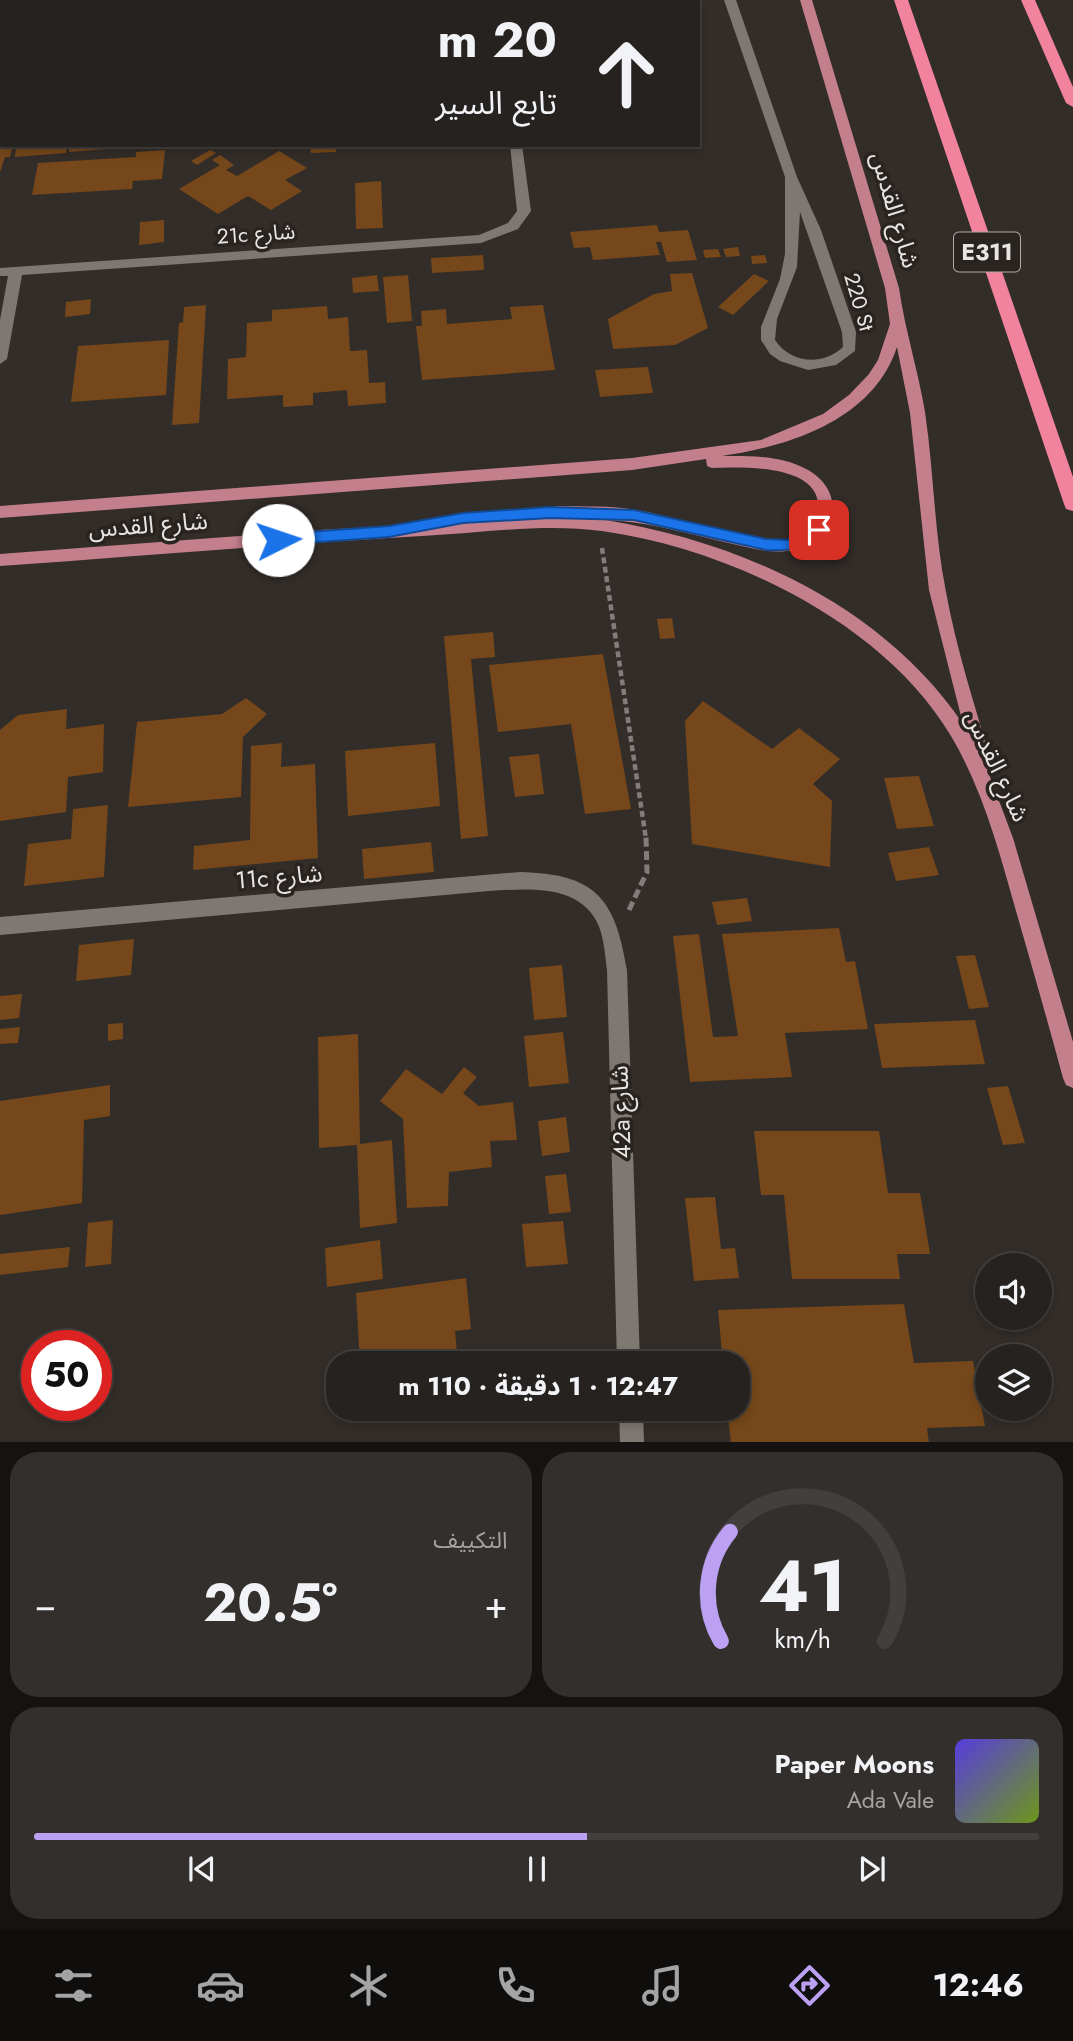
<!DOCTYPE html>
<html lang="ar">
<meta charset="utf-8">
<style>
body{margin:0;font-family:Jost,"Noto Sans Arabic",sans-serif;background:#322f2c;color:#f1f3f6;direction:rtl;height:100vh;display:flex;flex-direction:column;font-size:26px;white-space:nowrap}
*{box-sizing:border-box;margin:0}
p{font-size:23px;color:#a4a4a4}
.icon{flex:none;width:38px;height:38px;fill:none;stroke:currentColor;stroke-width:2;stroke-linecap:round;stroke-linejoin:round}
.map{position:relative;height:1442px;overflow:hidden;direction:ltr}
.side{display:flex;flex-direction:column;gap:10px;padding:10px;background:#151311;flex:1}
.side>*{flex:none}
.hud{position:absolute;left:0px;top:0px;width:700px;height:147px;box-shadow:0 4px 10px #0003,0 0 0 2px #423f3d;direction:rtl;background:#26221f;color:#f1f3f6;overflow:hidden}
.tools{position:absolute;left:975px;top:1253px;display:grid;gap:14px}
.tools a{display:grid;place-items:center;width:77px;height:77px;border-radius:50%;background:#26221f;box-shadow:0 4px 10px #0003,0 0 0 2px #423f3d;font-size:35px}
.speed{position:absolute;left:21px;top:1330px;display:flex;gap:14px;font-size:35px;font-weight:700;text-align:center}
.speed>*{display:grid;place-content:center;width:91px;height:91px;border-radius:50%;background:#26221f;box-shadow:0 4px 10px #0003,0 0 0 2px #423f3d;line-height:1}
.speed .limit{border:10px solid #d22;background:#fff;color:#111}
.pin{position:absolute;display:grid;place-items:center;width:60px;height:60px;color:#fff;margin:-30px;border-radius:14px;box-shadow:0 4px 10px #0006}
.me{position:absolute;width:77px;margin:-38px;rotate:86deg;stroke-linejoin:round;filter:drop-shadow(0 0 5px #0008)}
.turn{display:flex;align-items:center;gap:24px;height:147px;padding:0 28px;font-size:32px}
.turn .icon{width:91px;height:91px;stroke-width:2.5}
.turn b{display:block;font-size:49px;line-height:60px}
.big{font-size:52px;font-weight:700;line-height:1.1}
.side .tile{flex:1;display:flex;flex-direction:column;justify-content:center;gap:10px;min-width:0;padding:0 24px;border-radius:28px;background:#322f2c}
.side .dial{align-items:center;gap:0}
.dial svg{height:182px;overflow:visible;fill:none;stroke:#423f3d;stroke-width:7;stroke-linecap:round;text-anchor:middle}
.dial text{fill:#f1f3f6;stroke:none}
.song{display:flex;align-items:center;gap:21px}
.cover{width:84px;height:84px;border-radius:10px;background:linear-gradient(135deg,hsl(250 70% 55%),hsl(80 70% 35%))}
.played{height:7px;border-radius:4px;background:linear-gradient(90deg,#bca0f2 55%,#423f3d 55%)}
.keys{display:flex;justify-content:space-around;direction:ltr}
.heat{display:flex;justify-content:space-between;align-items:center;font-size:38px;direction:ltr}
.side .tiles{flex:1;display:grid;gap:10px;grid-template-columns:1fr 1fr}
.tile:last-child{grid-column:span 2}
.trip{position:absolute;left:326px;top:1351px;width:424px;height:70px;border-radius:28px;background:#26221f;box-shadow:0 4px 10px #0003,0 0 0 2px #423f3d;font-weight:700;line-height:70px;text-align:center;direction:rtl}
.tab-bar{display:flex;height:112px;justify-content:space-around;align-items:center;background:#0f0e0c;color:#a4a4a4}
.tab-bar .icon{width:49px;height:49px}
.tab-bar .selected{color:#bca0f2}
.tab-bar b{font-size:32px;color:#f1f3f6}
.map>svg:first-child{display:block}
.building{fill:#75471a}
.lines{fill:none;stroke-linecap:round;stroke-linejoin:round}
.path-far1{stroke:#827d7a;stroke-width:4.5;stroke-dasharray:6 3.5;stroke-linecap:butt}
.path{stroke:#827d7a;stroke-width:5;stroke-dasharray:9 4.5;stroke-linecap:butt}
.minor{fill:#7e7873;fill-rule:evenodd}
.major{fill:#c47f8d;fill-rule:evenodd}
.highway{fill:#f2839f;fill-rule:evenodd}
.route{fill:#1a73e8;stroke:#114b97;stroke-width:2}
.labels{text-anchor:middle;stroke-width:7;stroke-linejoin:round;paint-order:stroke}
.far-street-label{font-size:21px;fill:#e9e5e3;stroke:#292420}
.shield{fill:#292420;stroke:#afaba8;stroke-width:2}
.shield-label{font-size:23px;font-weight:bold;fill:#e9e5e3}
.street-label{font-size:24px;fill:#e9e5e3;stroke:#292420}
</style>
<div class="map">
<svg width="1073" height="1443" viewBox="0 0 1073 1443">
<rect width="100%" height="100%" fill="#332d29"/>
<g class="building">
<path d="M0,145H13L10,157H5L0,172Z"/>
<path d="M16,145H67L66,153L15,157Z"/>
<path d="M69,145H132V147L69,152Z"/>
<path d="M310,145H335L336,152L311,153Z"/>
<path d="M165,150L162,179L133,181L132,189L32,195L38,163L136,157V152Z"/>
<path d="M210,150L216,153L197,165L191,161Z"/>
<path d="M279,151L307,168L285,180L302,191L271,210L248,196L218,214L179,189L220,165L212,160L220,155L234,165L226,170L237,176Z"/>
<path d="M381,181L383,228L356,229L355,183Z"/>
<path d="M164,220V242L139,245L140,222Z"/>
<path d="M657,225L659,232L688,230L697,260L667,262L661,242H656L660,255L593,260L590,247L574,248L570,232Z"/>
<path d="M738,247L740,256L726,257L723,249Z"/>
<path d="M718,249L721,257L705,258L703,250Z"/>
<path d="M483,255L484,270L432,273L431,258Z"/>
<path d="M765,255L767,263L752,264L751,256Z"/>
<path d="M692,273L708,328L675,345L613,349L608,319L654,294L672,291L670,274Z"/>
<path d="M754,274L769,281L733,315L718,307Z"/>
<path d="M377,275L379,291L353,293L352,278Z"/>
<path d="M408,275L412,321L387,323L383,277Z"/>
<path d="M91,299L90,314L65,317L66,302Z"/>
<path d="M206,305L199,423L172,425L179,323L183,322L184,307Z"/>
<path d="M543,305L555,370L422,380L416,326H422L421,311L446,309L447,324L512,319L510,307Z"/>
<path d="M327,306L328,319L348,317L350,351L367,350L369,383L385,382L386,403L348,406L347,390L313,393V405L283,407V395L227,399L228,359L246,357L247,323L272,321V310Z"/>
<path d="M169,340L166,395L71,402L78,346Z"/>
<path d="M648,367L653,393L600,397L595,370Z"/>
<path d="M672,618L675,638L660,639L657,619Z"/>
<path d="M493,632L495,657L471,659L488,836L461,839L444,636Z"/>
<path d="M603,654L631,809L585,814L571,724L498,732L489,665Z"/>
<path d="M246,698L267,714L243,737L241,797L128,807L137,722L222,714Z"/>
<path d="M703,701L772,749L799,728L840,759L813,784L832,801L830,867L692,844L685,721Z"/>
<path d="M67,709L66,729L104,724L103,772L68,777L66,812L0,821V730L18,715Z"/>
<path d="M282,743L281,767L315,764L318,858L193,870L194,846L250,840L251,746Z"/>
<path d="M435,743L440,806L348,816L345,751Z"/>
<path d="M539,754L544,794L515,797L509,757Z"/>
<path d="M919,776L934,826L897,829L884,778Z"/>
<path d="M108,805L104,877L24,886L28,844L71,839L73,809Z"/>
<path d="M431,842L434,872L364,879L362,849Z"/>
<path d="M929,847L939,875L896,881L888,853Z"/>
<path d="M747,898L752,921L717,925L712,902Z"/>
<path d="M839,928L846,962L855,961L868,1029L785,1033L792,1077L690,1082L673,936L699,934L713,1037L738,1036L722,934Z"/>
<path d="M134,939L131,975L76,981L79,945Z"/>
<path d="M975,955L989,1007L969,1009L956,956Z"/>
<path d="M562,965L567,1017L534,1020L529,968Z"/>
<path d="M22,994L19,1018L0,1020V996Z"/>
<path d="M975,1020L985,1064L882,1068L874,1024Z"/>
<path d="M123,1023V1039L108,1041V1024Z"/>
<path d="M20,1027L18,1043L0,1044V1029Z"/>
<path d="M563,1032L569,1083L529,1087L524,1036Z"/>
<path d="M358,1034L360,1144L392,1140L397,1223L360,1228L357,1145L319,1148L318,1037Z"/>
<path d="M464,1067L477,1077L463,1093L479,1106L513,1102L517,1140L490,1141L492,1167L449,1172L448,1206L407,1208L403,1119L380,1101L406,1069L442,1094Z"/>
<path d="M110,1085V1116L84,1120L82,1203L0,1215V1101Z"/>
<path d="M1008,1086L1025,1143L1003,1145L987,1088Z"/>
<path d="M566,1117L570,1152L542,1156L538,1121Z"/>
<path d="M754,1131H879L888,1193H920L930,1254H897L900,1279H792L784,1195H761Z"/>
<path d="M566,1174L571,1212L549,1214L545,1176Z"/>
<path d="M715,1197L721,1249L735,1248L739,1278L694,1281L685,1198Z"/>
<path d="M113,1220L111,1264L85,1267L88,1223Z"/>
<path d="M563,1221L568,1264L526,1267L522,1224Z"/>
<path d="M380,1240L383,1279L327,1287L325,1248Z"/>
<path d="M70,1247L68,1267L0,1275V1254Z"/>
<path d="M466,1278L471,1329L455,1331L458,1363H360L356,1293Z"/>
<path d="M904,1304L914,1363L973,1361L985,1426L927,1428L929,1443H731L727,1409H737V1363H723L718,1310Z"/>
</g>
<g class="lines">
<path class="path-far1" d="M602,548L646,839"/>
<path class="path" d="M629,910L647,872L646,837"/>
<g class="minor">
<path d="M416,0H438L415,2Z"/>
<rect x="488" y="0" width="12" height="2"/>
<path d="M724,0H736L797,177L821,230L856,332L855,351L836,365L808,370L780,361L770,354L761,340V327L780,279L785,254V177ZM800,212L842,332L843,347C823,366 791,364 775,340L777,319L797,267Z"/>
<rect x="0" y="20" width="2" height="6"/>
<path d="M510,145H522L531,211L518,229L481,243L22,275L7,359L0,364V320L8,276H0V268L479,235L508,223L517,211Z"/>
<path d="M520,872C596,874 615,898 627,970L640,1363H617L607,970C605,955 604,936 597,922C577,883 526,889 489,891L0,935V917Z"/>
<path d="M619,1409H643L644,1443H620Z"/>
</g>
<path class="major" d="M800,0H812L899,288C905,330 918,370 925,412C934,472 934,532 946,592C957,653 977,712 994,771L990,777L1013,838L1073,1042V1088L1066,1085L1063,1078C1048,1022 1032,967 1016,911C999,851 983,790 951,736C883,622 730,549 602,531C543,523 482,533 422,536C281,544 141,556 0,566V554L320,530L553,517L548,512L556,506C582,507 611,505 636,510C675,516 761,546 794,538C804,535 814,527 817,517C830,463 743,467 712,468L707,466L706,459L632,470L0,518V506L632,458L761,440L823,414L849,395L869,374L878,360L890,324L885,288ZM897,347L910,413L929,590L963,724C883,606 742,542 605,520C644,521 682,532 720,541C744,546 769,555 794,550C839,540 847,490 806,469C781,455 750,456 722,456C790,446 873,420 897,347Z"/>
<g class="highway">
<path d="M894,0H908L1073,477V511L1066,509L1064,504Z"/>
<path d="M1021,0H1035L1073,87V107L1066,103Z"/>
</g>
</g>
<path class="route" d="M550,507L634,510L766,539L787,540L801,536L819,525L826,530C813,550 787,551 766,550L634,520L550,518L463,523L389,537L278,545L271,540L278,534L389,526L463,513Z"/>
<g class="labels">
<g class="far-street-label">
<text transform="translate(256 234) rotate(-4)" y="7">21c شارع</text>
<text transform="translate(859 302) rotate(74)" y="7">220 St</text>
</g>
<rect class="shield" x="954" y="232.5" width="66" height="39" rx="5"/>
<g class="shield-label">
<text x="987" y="260">E311</text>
</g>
<g class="street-label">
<text transform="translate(895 210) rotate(74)" y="8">شارع القدس</text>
<text transform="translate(148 525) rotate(-4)" y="8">شارع القدس</text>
<text transform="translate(997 766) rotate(65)" y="8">شارع القدس</text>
<text transform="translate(279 877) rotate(-5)" y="8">11c شارع</text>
<text transform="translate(621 1112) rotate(-92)" y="8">42a شارع</text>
</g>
</g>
</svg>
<div class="tools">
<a><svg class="icon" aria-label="sound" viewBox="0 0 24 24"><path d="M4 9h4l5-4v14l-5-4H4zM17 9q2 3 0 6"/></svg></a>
<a><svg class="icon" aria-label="layers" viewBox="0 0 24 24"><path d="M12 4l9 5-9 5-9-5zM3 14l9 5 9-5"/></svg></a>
</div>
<div class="speed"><div class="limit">50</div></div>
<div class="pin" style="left:819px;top:530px;background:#d93025"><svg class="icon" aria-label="arrive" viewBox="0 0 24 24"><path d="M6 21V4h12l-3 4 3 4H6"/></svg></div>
<svg class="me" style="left:278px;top:540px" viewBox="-20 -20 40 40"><circle r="19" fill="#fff"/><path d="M0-13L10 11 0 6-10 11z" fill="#1a73e8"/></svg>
<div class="trip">12:47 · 1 دقيقة · 110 m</div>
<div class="hud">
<div class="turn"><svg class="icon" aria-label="ahead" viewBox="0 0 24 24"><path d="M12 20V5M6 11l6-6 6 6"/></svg><div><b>20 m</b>تابع السير</div></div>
</div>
</div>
<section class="side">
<div class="tiles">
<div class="tile dial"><svg viewBox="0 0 100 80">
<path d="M14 69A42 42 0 1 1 86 69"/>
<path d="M14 69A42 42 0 0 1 18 21" stroke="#bca0f2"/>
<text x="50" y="56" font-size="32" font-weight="700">41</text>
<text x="50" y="72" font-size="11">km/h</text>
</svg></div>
<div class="tile"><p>التكييف</p>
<div class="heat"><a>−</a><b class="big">20.5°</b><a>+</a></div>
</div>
<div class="tile">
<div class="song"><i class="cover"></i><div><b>Paper Moons</b><p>Ada Vale</p></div></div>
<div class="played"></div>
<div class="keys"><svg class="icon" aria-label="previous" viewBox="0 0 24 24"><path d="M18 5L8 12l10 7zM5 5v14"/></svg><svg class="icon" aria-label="pause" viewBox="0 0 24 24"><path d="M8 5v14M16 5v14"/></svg><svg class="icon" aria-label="next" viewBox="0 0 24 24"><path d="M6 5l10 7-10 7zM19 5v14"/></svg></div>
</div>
</div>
</section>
<nav class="tab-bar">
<b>12:46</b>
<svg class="icon selected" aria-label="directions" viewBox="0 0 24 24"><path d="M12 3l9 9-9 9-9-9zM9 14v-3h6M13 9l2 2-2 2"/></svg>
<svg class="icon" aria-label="music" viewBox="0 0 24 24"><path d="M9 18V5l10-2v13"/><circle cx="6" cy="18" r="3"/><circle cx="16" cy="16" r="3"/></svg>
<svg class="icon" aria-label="phone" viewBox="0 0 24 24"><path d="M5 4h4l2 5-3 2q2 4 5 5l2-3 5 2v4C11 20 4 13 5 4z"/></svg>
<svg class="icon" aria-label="climate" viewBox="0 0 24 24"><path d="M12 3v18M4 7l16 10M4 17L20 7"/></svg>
<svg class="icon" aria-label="car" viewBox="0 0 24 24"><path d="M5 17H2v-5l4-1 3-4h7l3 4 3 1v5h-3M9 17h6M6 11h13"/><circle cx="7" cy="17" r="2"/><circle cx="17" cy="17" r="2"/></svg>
<svg class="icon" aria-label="filters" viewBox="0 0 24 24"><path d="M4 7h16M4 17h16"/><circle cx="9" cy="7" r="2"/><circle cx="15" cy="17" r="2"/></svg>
</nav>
